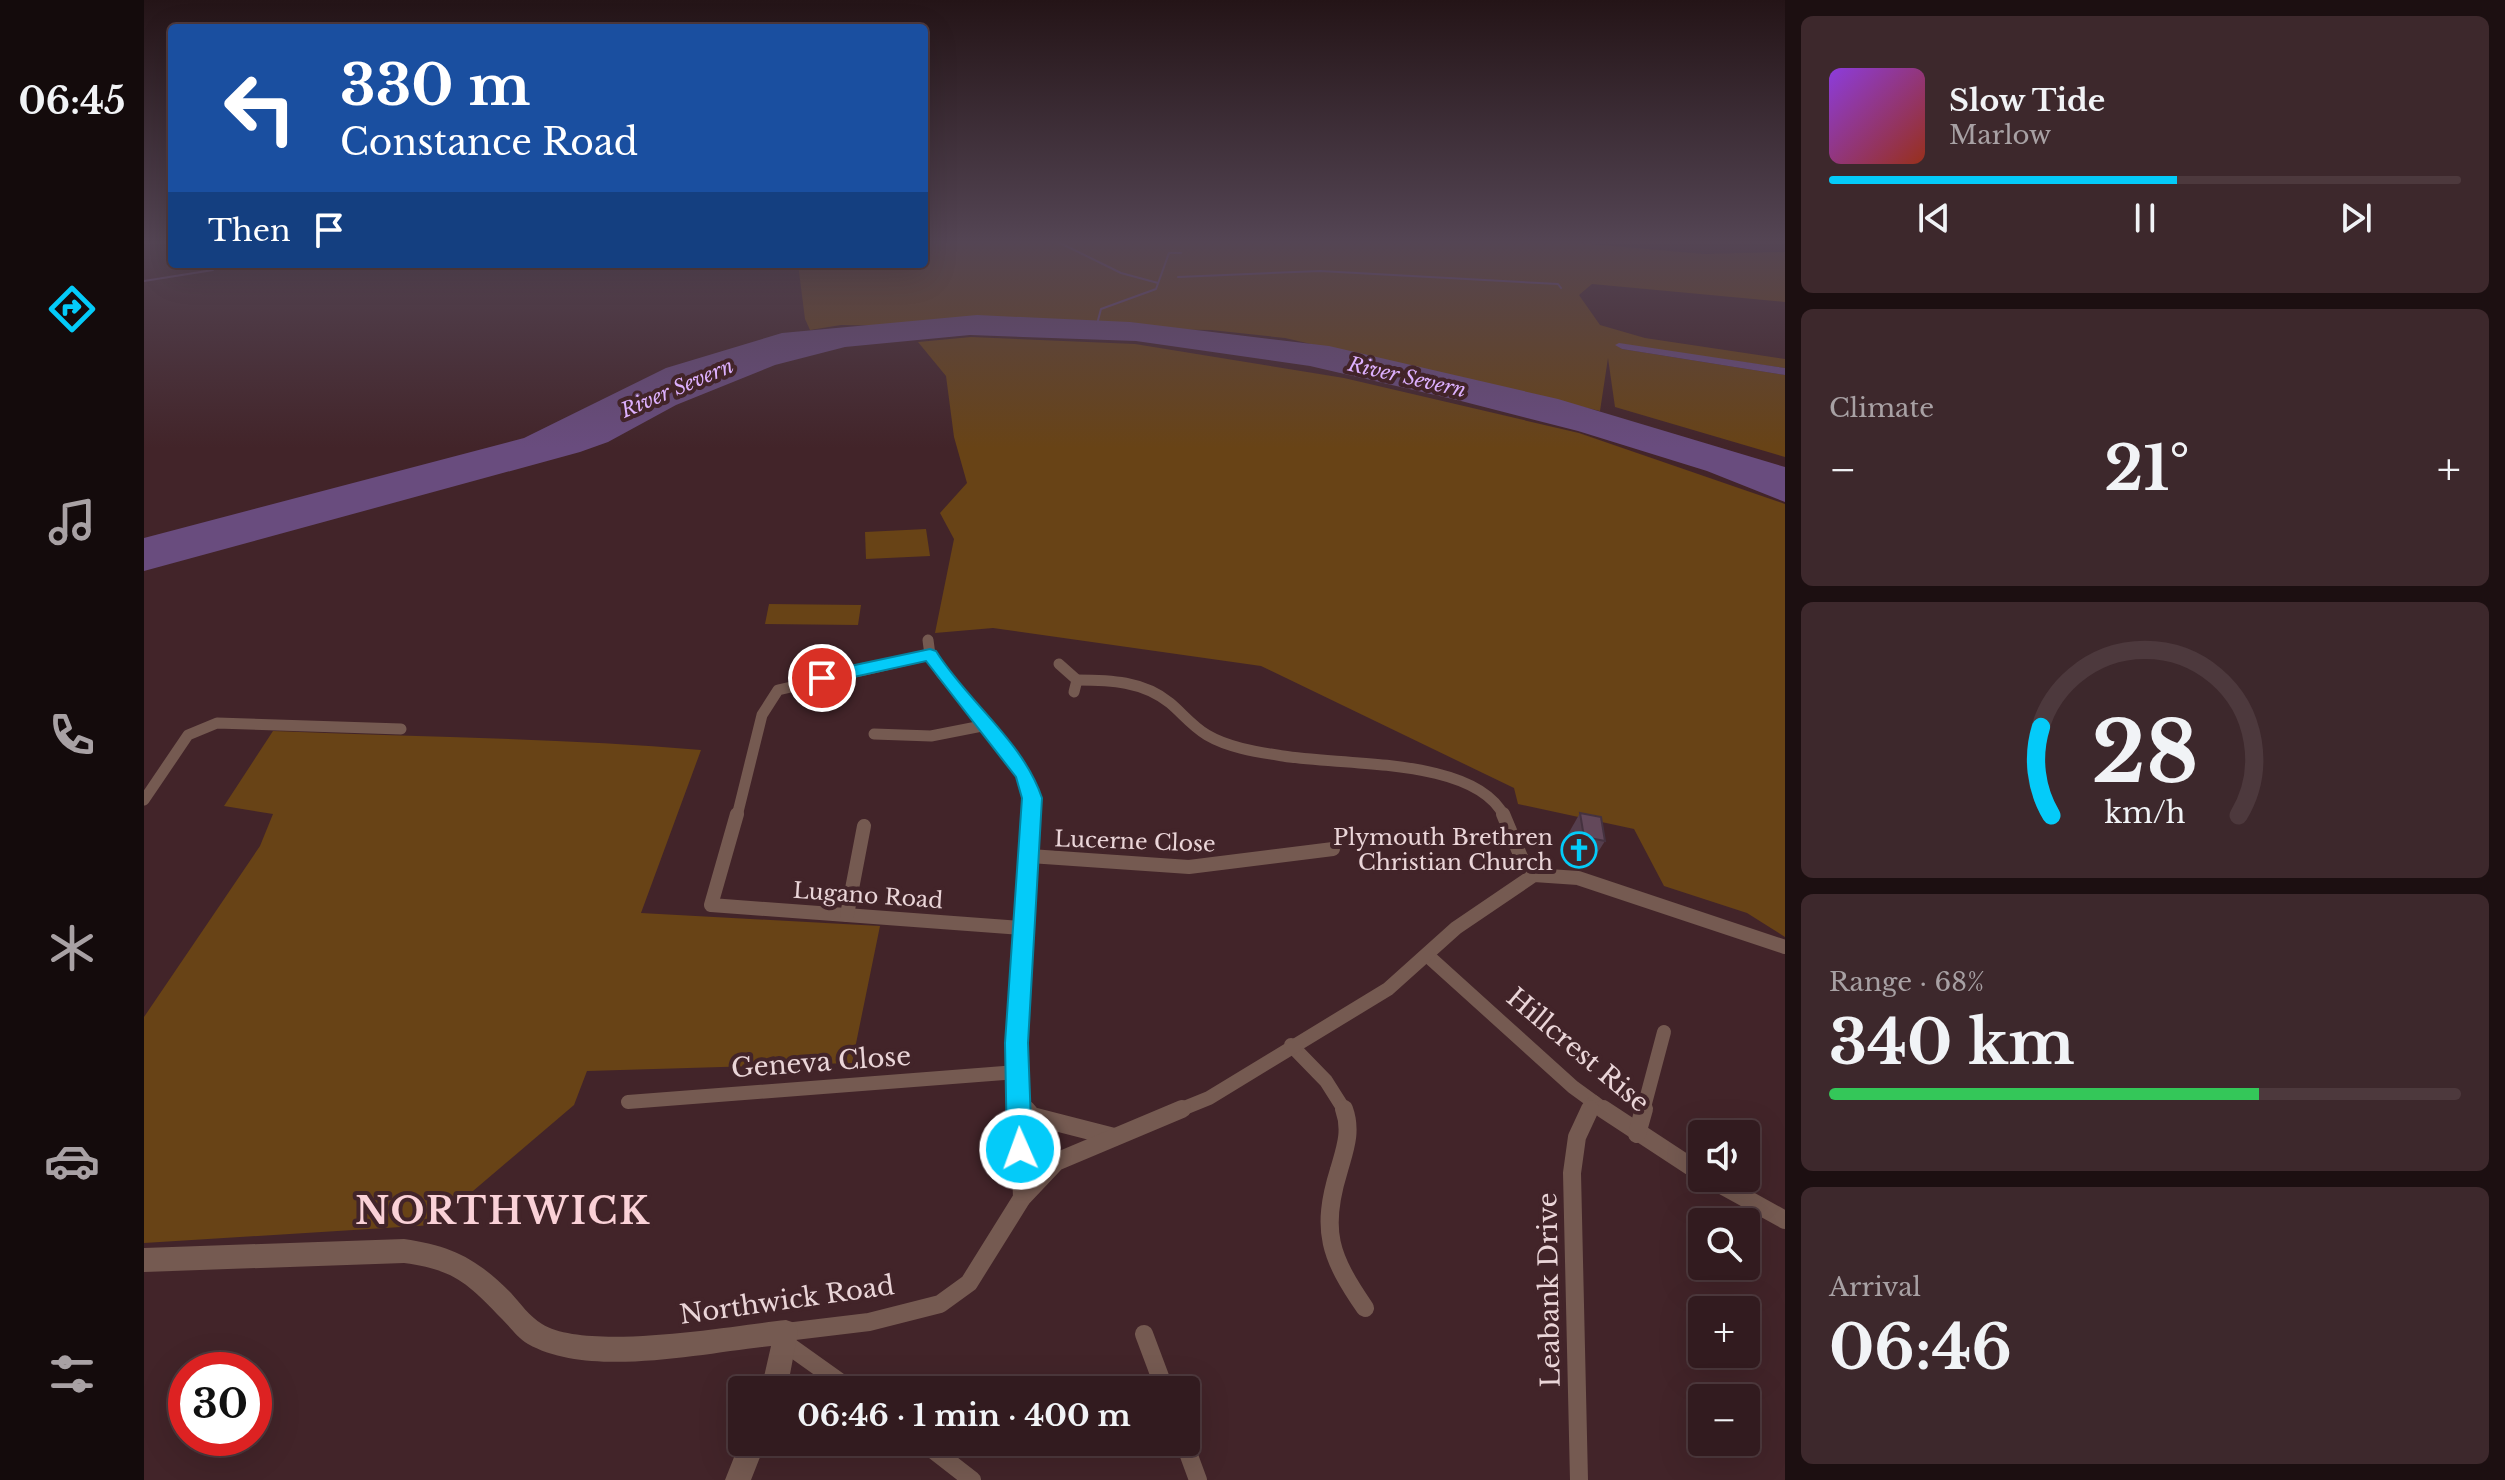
<!DOCTYPE html>
<meta charset="utf-8">
<style>
body{margin:0;font-family:"Libre Baskerville",serif;background:#3d282c;color:#f1f3f6;height:100vh;display:flex;flex-direction:column;font-size:30px;white-space:nowrap}
*{box-sizing:border-box;margin:0}
p{font-size:26px;color:#a8a1a4}
.icon{flex:none;width:44px;height:44px;fill:none;stroke:currentColor;stroke-width:2;stroke-linecap:round;stroke-linejoin:round}
.map{position:relative;flex:1;overflow:hidden}
.drawer{display:flex;flex-direction:column;gap:16px;padding:16px;background:#1c0f11;width:720px}
.drawer>*{flex:none}
.hud{position:absolute;left:24px;top:24px;width:760px;height:244px;border-radius:8px;box-shadow:0 8px 32px #0002,0 0 0 2px #4d393d;background:#1a4fa0;color:#fff;overflow:hidden}
.buttons{position:absolute;left:1544px;top:1120px;display:grid;gap:16px}
.buttons a{display:grid;place-items:center;width:72px;height:72px;border-radius:8px;background:#321b1f;box-shadow:0 8px 32px #0002,0 0 0 2px #4d393d;font-size:40px}
.speed{position:absolute;left:24px;top:1352px;display:flex;gap:16px;font-size:40px;font-weight:700;text-align:center}
.speed>*{display:grid;place-content:center;width:104px;height:104px;border-radius:50%;background:#321b1f;box-shadow:0 8px 32px #0002,0 0 0 2px #4d393d;line-height:1}
.speed .limit{border:12px solid #d22;background:#fff;color:#111}
.pin{position:absolute;display:grid;place-items:center;width:68px;height:68px;color:#fff;margin:-34px;border:4px solid #fff;border-radius:50%;box-shadow:0 2px 8px #0007}
.me{position:absolute;width:88px;margin:-44px;rotate:358deg;stroke-linejoin:round;filter:drop-shadow(0 0 6px #0008)}
.turn{display:flex;align-items:center;gap:28px;height:168px;padding:0 40px;font-size:36px}
.turn .icon{width:104px;height:104px;stroke-width:2.5}
.turn b{display:block;font-size:56px;line-height:68px}
.then{display:flex;align-items:center;height:76px;padding:0 40px;background:#0003;gap:16px;font-size:30px}
.big{font-size:60px;font-weight:800;line-height:1.1}
.drawer .card{flex:1;display:flex;flex-direction:column;justify-content:center;gap:12px;min-width:0;padding:0 28px;border-radius:12px;background:#3d282c}
.drawer .dial{align-items:center;gap:0}
.dial svg{height:208px;overflow:visible;fill:none;stroke:#4d393d;stroke-width:7;stroke-linecap:round;text-anchor:middle}
.dial text{fill:#f1f3f6;stroke:none}
.song{display:flex;align-items:center;gap:24px}
.cover{width:96px;height:96px;border-radius:12px;background:linear-gradient(135deg,hsl(270 70% 55%),hsl(10 70% 35%))}
.played{height:8px;border-radius:4px;background:linear-gradient(90deg,#04cbf9 55%,#4d393d 55%)}
.keys{display:flex;justify-content:space-around;direction:ltr}
.heat{display:flex;justify-content:space-between;align-items:center;font-size:44px;direction:ltr}
.charge{height:12px;border-radius:6px;background:linear-gradient(90deg,#34c759 68%,#4d393d 0)}
.trip{position:absolute;left:584px;top:1376px;width:472px;height:80px;border-radius:8px;background:#321b1f;box-shadow:0 8px 32px #0002,0 0 0 2px #4d393d;font-weight:800;line-height:80px;text-align:center}
main{display:flex;flex:1;min-height:0}
.dock{display:flex;flex-direction:column;width:144px;justify-content:space-around;align-items:center;background:#140b0c;color:#a8a1a4}
.dock .icon{width:56px;height:56px}
.dock .on{color:#04cbf9}
.dock b{font-size:36px;color:#f1f3f6}
.map>svg:first-child{display:block}
.green{fill:#684316}
.water{fill:#694c7e}
.lines{fill:none;stroke-linecap:round;stroke-linejoin:round}
.stream{stroke:#694c7e;stroke-width:2}
.minor-far2{stroke:#755a51;stroke-width:11}
.minor-far1{stroke:#755a51;stroke-width:14}
.minor{stroke:#755a51;stroke-width:18}
.tertiary{fill:#755a51;fill-rule:evenodd}
.wall{fill:#553e4d}
.building{fill:#63485a;stroke:#45323f;stroke-width:2}
.route{fill:#04cbf9;stroke:#0384a2;stroke-width:2}
.labels{text-anchor:middle;stroke-width:8;stroke-linejoin:round;paint-order:stroke}
.far-water-label{font-size:20px;font-style:italic;fill:#ddb0fe;stroke:#422429}
.poi-label{font-size:22px;fill:#ead5d8;stroke:#422429;text-anchor:end}
.street-label{font-size:22px;fill:#ead5d8;stroke:#422429}
.near-street-label{font-size:26px;fill:#ead5d8;stroke:#422429}
.near-district-label{font-size:36px;font-weight:bold;letter-spacing:2px;fill:#fad1d7;stroke:#422429}
</style>
<main>
<nav class="dock">
<b>06:45</b>
<svg class="icon on" aria-label="directions" viewBox="0 0 24 24"><path d="M12 3l9 9-9 9-9-9zM9 14v-3h6M13 9l2 2-2 2"/></svg>
<svg class="icon" aria-label="music" viewBox="0 0 24 24"><path d="M9 18V5l10-2v13"/><circle cx="6" cy="18" r="3"/><circle cx="16" cy="16" r="3"/></svg>
<svg class="icon" aria-label="phone" viewBox="0 0 24 24"><path d="M5 4h4l2 5-3 2q2 4 5 5l2-3 5 2v4C11 20 4 13 5 4z"/></svg>
<svg class="icon" aria-label="climate" viewBox="0 0 24 24"><path d="M12 3v18M4 7l16 10M4 17L20 7"/></svg>
<svg class="icon" aria-label="car" viewBox="0 0 24 24"><path d="M5 17H2v-5l4-1 3-4h7l3 4 3 1v5h-3M9 17h6M6 11h13"/><circle cx="7" cy="17" r="2"/><circle cx="17" cy="17" r="2"/></svg>
<svg class="icon" aria-label="filters" viewBox="0 0 24 24"><path d="M4 7h16M4 17h16"/><circle cx="9" cy="7" r="2"/><circle cx="15" cy="17" r="2"/></svg>
</nav>
<div class="map">
<svg width="1641" height="1480" viewBox="0 0 1641 1480">
<rect width="100%" height="100%" fill="#422429"/>
<g class="green">
<path d="M780,241H1411L1560,254L1641,252V302L1448,284L1435,295L1456,325L1501,338L1641,359V368L1472,345L1478,349L1641,375V457L1471,407L1464,358L1456,411L1141,338L1067,330L697,325L666,330L661,319L654,264H780Z"/>
<path d="M827,337L991,344L1200,378L1435,433L1641,504V937L1603,913L1520,886L1490,829L1374,804L1370,788L1117,666L849,628L791,633L810,539L796,513L823,483L810,437L802,376L774,342Z"/>
<path d="M782,529L786,556L722,559L721,532Z"/>
<path d="M625,604L717,605L714,625L621,624Z"/>
<path d="M129,731C272,737 414,738 557,750L497,913L736,926L708,1063L443,1071L430,1105L289,1225L0,1243V1017L116,846L129,814L80,806Z"/>
</g>
<g class="water">
<path d="M833,315L986,322L1185,346L1414,399L1641,467V502L1563,471L1434,431L1317,401L1166,366L992,341L826,335L701,347L631,365L532,405L464,442L436,452L0,571V538L380,438L522,368L638,333Z"/>
<path d="M1475,343L1641,368V375L1478,349L1471,345Z"/>
</g>
<g class="lines">
<g class="stream">
<path d="M912,241L977,273L1014,283"/>
<path d="M1034,277L1176,271L1414,284L1417,288"/>
<path d="M0,281L69,270"/>
<path d="M953,324L957,309L1012,289L1025,253H1037"/>
</g>
<g class="minor-far2">
<path d="M784,640L786,655L797,673L880,773L888,798L887,816"/>
<path d="M915,664L933,680L930,692"/>
<path d="M933,680C966,680 999,681 1026,703C1038,713 1048,726 1063,735C1085,748 1114,752 1139,756C1199,766 1331,757 1360,816"/>
<path d="M730,734L787,736L843,725"/>
<path d="M0,800L44,735L73,723L257,729"/>
<path d="M593,816L618,715L634,690L786,655"/>
</g>
<g class="minor-far1">
<path d="M593,814L567,905L877,928"/>
<path d="M1359,814L1377,857L1390,875"/>
<path d="M886,856L1045,867L1189,849"/>
<path d="M703,915L720,826"/>
<path d="M1284,956L1429,1087L1462,1111"/>
<path d="M1147,1045L1182,1081L1201,1111"/>
<path d="M874,1101L884,1111"/>
<path d="M484,1102L873,1072"/>
<path d="M875,1111L873,1043L887,814"/>
<path d="M1033,1111L1065,1098L1244,989L1312,928L1390,875L1434,878L1641,947"/>
<path d="M1445,1111L1450,1102"/>
<path d="M1499,1111L1520,1032"/>
</g>
<g class="minor">
<path d="M875,1109L878,1198"/>
<path d="M882,1109L888,1116L970,1137"/>
<path d="M1200,1109C1208,1131 1201,1149 1195,1170C1176,1231 1186,1257 1221,1308"/>
<path d="M1459,1109L1558,1174"/>
<path d="M1493,1134L1500,1109"/>
<path d="M1565,1178L1641,1220"/>
<path d="M642,1332L725,1322L796,1304L825,1283L878,1198L912,1162L1038,1109"/>
<path d="M1000,1334L1021,1390"/>
<path d="M641,1343L707,1390"/>
<path d="M779,1442L828,1480"/>
<path d="M1040,1442L1054,1480"/>
<path d="M1435,1480L1428,1173L1433,1137L1446,1109"/>
</g>
<g class="tertiary">
<path d="M260,1239C309,1246 333,1259 367,1293C376,1303 386,1317 398,1324C443,1352 587,1326 642,1320L651,1323L654,1332L643,1390H617L627,1346C558,1353 446,1379 384,1344C374,1338 366,1327 358,1319C323,1283 311,1270 260,1263L0,1272V1248Z"/>
<path d="M598,1437V1442H622L607,1480H581Z"/>
</g>
</g>
<path class="wall" d="M1436,813L1461,841L1447,863L1426,859L1423,836Z"/>
<path class="building" d="M1436,813L1457,817L1461,841L1440,837Z"/>
<linearGradient id="sky" x2="0" y2="1"><stop stop-color="#241417"/><stop offset="0.54" stop-color="#544554"/><stop offset="1" stop-color="#544554" stop-opacity="0"/></linearGradient>
<rect width="1641" height="448" fill="url(#sky)"/>
<path class="route" d="M786,649L792,651C823,701 879,741 898,798L884,1043L888,1149L885,1158L876,1162L867,1158L863,1149L861,1043L878,798L872,777L782,661L678,684L670,678L678,672Z"/>
<defs>
<symbol id="church-ring" viewBox="-11 -11 22 22"><circle r="9.5" fill="#422429" stroke="#04cbf9" stroke-width="1.5"/><path d="M-1.2-6h2.4v3.5h3.3v2.4h-3.3V6h-2.4V-.1h-3.3v-2.4h3.3Z" fill="#04cbf9"/></symbol>
</defs>
<g fill-rule="evenodd">
<use href="#church-ring" x="1415" y="830" width="40" height="40"/>
</g>
<g class="labels">
<g class="far-water-label">
<text transform="translate(1263 377) rotate(13)" y="7">River Severn</text>
<text transform="translate(533 388) rotate(-23)" y="7">River Severn</text>
</g>
<g class="poi-label">
<text x="1409" y="845">Plymouth Brethren<tspan x="1409" dy="25">Christian Church</tspan></text>
</g>
<g class="street-label">
<text transform="translate(991 841) rotate(2)" y="8">Lucerne Close</text>
<text transform="translate(724 895) rotate(4)" y="8">Lugano Road</text>
</g>
<g class="near-street-label">
<text transform="translate(1434 1050) rotate(40)" y="9">Hillcrest Rise</text>
<text transform="translate(677 1062) rotate(-4)" y="9">Geneva Close</text>
<text transform="translate(1405 1290) rotate(-91)" y="9">Leabank Drive</text>
<text transform="translate(643 1300) rotate(-8)" y="9">Northwick Road</text>
</g>
<g class="near-district-label">
<text x="359" y="1224">NORTHWICK</text>
</g>
</g>
</svg>
<div class="buttons">
<a><svg class="icon" aria-label="sound" viewBox="0 0 24 24"><path d="M4 9h4l5-4v14l-5-4H4zM17 9q2 3 0 6"/></svg></a>
<a><svg class="icon" aria-label="search" viewBox="0 0 24 24"><circle cx="10" cy="10" r="6"/><path d="M15 15l6 6"/></svg></a>
<a>+</a>
<a>−</a>
</div>
<div class="speed"><div class="limit">30</div></div>
<div class="pin" style="left:678px;top:678px;background:#d93025"><svg class="icon" aria-label="arrive" viewBox="0 0 24 24"><path d="M6 21V4h12l-3 4 3 4H6"/></svg></div>
<svg class="me" style="left:876px;top:1149px" viewBox="-20 -20 40 40"><circle r="17" fill="#04cbf9" stroke="#fff" stroke-width="3"/><path d="M0-11L8 9 0 5-8 9z" fill="#fff"/></svg>
<div class="trip">06:46 · 1 min · 400 m</div>
<div class="hud">
<div class="turn"><svg class="icon" aria-label="left" viewBox="0 0 24 24"><path d="M17 20v-9H6M10 6l-5 5 5 5"/></svg><div><b>330 m</b>Constance Road</div></div>
<div class="then">Then<svg class="icon" aria-label="arrive" viewBox="0 0 24 24"><path d="M6 21V4h12l-3 4 3 4H6"/></svg></div>
</div>
</div>
<section class="drawer">
<div class="card">
<div class="song"><i class="cover"></i><div><b>Slow Tide</b><p>Marlow</p></div></div>
<div class="played"></div>
<div class="keys"><svg class="icon" aria-label="previous" viewBox="0 0 24 24"><path d="M18 5L8 12l10 7zM5 5v14"/></svg><svg class="icon" aria-label="pause" viewBox="0 0 24 24"><path d="M8 5v14M16 5v14"/></svg><svg class="icon" aria-label="next" viewBox="0 0 24 24"><path d="M6 5l10 7-10 7zM19 5v14"/></svg></div>
</div>
<div class="card"><p>Climate</p>
<div class="heat"><a>−</a><b class="big">21°</b><a>+</a></div>
</div>
<div class="card dial"><svg viewBox="0 0 100 80">
<path d="M14 69A42 42 0 1 1 86 69"/>
<path d="M14 69A42 42 0 0 1 10 35" stroke="#04cbf9"/>
<text x="50" y="56" font-size="32" font-weight="700">28</text>
<text x="50" y="72" font-size="11">km/h</text>
</svg></div>
<div class="card"><p>Range · 68%</p><b class="big">340 km</b><div class="charge"></div></div>
<div class="card"><p>Arrival</p><b class="big">06:46</b></div>
</section>
</main>
